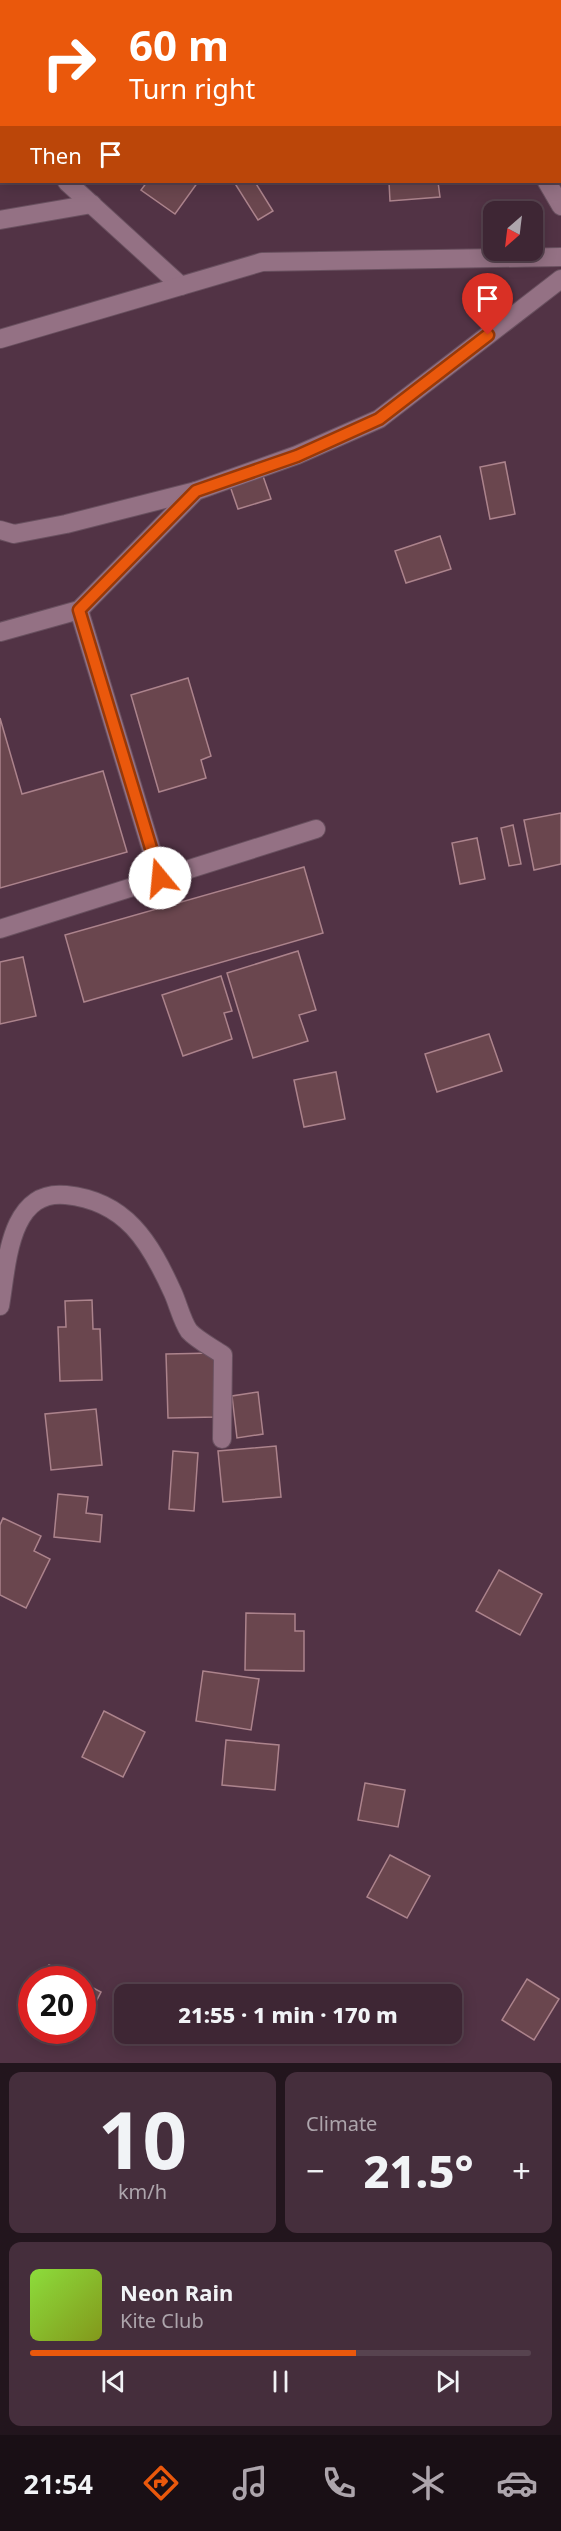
<!DOCTYPE html>
<meta charset="utf-8">
<style>
body{margin:0;font-family:"Noto Sans",sans-serif;background:#452e3c;color:#f1f3f6;height:100vh;display:flex;flex-direction:column;font-size:22px;white-space:nowrap}
*{box-sizing:border-box;margin:0}
p{font-size:20px;color:#ada5ac}
.icon{flex:none;width:33px;height:33px;fill:none;stroke:currentColor;stroke-width:2;stroke-linecap:round;stroke-linejoin:round}
.map{position:relative;height:2063px;overflow:hidden}
.sheet{display:flex;flex-direction:column;gap:9px;padding:9px;background:#22151d;flex:1}
.sheet>*{flex:none}
.hud{position:absolute;left:0px;top:0px;width:561px;height:183px;box-shadow:0 3px 15px #0003,0 0 0 2px #57434f;background:#ea580c;color:#fff;overflow:hidden}
.needle{width:39px;rotate:208deg}
.controls{position:absolute;left:483px;top:201px;display:grid;gap:12px}
.controls a{display:grid;place-items:center;width:60px;height:60px;border-radius:12px;background:#3e2634;box-shadow:0 3px 15px #0003,0 0 0 2px #57434f;font-size:30px}
.speed{position:absolute;left:18px;top:1966px;display:flex;gap:12px;font-size:30px;font-weight:700;text-align:center}
.speed>*{display:grid;place-content:center;width:78px;height:78px;border-radius:50%;background:#3e2634;box-shadow:0 3px 15px #0003,0 0 0 2px #57434f;line-height:1}
.speed .limit{border:9px solid #d22;background:#fff;color:#111}
.pin{position:absolute;display:grid;place-items:center;width:51px;height:51px;color:#fff;margin:-62px -26px;border-radius:50% 50% 50% 0;rotate:-45deg;box-shadow:0 0 6px #0007}
.pin .icon{rotate:45deg}
.me{position:absolute;width:66px;margin:-33px;rotate:343deg;stroke-linejoin:round;filter:drop-shadow(0 0 4px #0008)}
.turn{display:flex;align-items:center;gap:21px;height:126px;padding:0 30px;font-size:27px}
.turn .icon{width:78px;height:78px;stroke-width:2.5}
.turn b{display:block;font-size:42px;line-height:51px}
.then{display:flex;align-items:center;height:57px;padding:0 30px;background:#0003;gap:12px;font-size:22px}
.big{font-size:45px;font-weight:800;line-height:1.1}
.sheet .widget{flex:1;display:flex;flex-direction:column;justify-content:center;gap:9px;min-width:0;padding:0 21px;border-radius:12px;background:#452e3c}
.sheet .dial{align-items:center;gap:0}
.dial b{font-size:78px;line-height:1}
.song{display:flex;align-items:center;gap:18px}
.cover{width:72px;height:72px;border-radius:9px;background:linear-gradient(135deg,hsl(90 70% 55%),hsl(70 70% 35%))}
.played{height:6px;border-radius:3px;background:linear-gradient(90deg,#ea580c 65%,#57434f 65%)}
.keys{display:flex;justify-content:space-around;direction:ltr}
.heat{display:flex;justify-content:space-between;align-items:center;font-size:33px;direction:ltr}
.sheet .tiles{flex:1;display:grid;gap:9px;grid-template-columns:1fr 1fr}
.widget:last-child{grid-column:span 2}
.trip{position:absolute;left:114px;top:1984px;width:348px;height:60px;border-radius:12px;background:#3e2634;box-shadow:0 3px 15px #0003,0 0 0 2px #57434f;font-weight:800;line-height:60px;text-align:center}
.menu{display:flex;height:96px;justify-content:space-around;align-items:center;background:#190f15;color:#ada5ac}
.menu .icon{width:42px;height:42px}
.menu .current{color:#ea580c}
.menu b{font-size:27px;color:#f1f3f6}
.map>svg:first-child{display:block}
.building{fill:#6a464e;stroke:#ac838c;stroke-width:1.5}
.lines{fill:none;stroke-linecap:round;stroke-linejoin:round}
.minor-casing{stroke:#69505f;stroke-width:20}
.minor{stroke:#947184;stroke-width:18}
.route-casing{stroke:#983908;stroke-width:15}
.route{stroke:#ea580c;stroke-width:10}
</style>
<div class="map">
<svg width="561" height="2063" viewBox="0 0 561 2063">
<rect width="100%" height="100%" fill="#523345"/>
<g class="building">
<path d="M16,0H95L96,2H17Z"/>
<path d="M147,182H198L175,214L141,190Z"/>
<path d="M234,182H255L273,211L258,220Z"/>
<path d="M389,182H438L440,197L390,201Z"/>
<path d="M505,462L515,514L490,519L480,467Z"/>
<path d="M263,476L271,499L238,509L230,486Z"/>
<path d="M440,536L451,569L406,583L395,551Z"/>
<path d="M188,678L211,756L201,760L206,778L159,792L131,695Z"/>
<path d="M0,718L22,794L103,771L127,852L0,888Z"/>
<path d="M561,813V864L534,870L524,820Z"/>
<path d="M513,825L521,864L509,866L501,828Z"/>
<path d="M477,838L485,879L460,884L452,843Z"/>
<path d="M304,867L323,933L84,1002L65,935Z"/>
<path d="M298,951L316,1010L299,1015L308,1041L253,1058L227,973Z"/>
<path d="M23,957L36,1016L0,1024V962Z"/>
<path d="M221,976L232,1011L224,1013L232,1039L183,1056L162,995Z"/>
<path d="M489,1034L502,1071L437,1092L425,1054Z"/>
<path d="M336,1072L345,1119L304,1127L294,1080Z"/>
<path d="M92,1300L93,1329H100L102,1380L60,1381L58,1327H66L65,1301Z"/>
<path d="M214,1353L216,1417L168,1418L166,1354Z"/>
<path d="M258,1392L263,1434L237,1438L232,1396Z"/>
<path d="M96,1409L102,1465L51,1470L45,1414Z"/>
<path d="M276,1446L281,1497L223,1502L218,1451Z"/>
<path d="M173,1451L198,1453L194,1511L169,1509Z"/>
<path d="M58,1494L88,1497L86,1513L102,1515L100,1542L54,1537Z"/>
<path d="M3,1518L41,1536L34,1551L50,1559L26,1608L0,1595V1525Z"/>
<path d="M499,1570L542,1594L520,1635L476,1611Z"/>
<path d="M246,1613L295,1614V1631H304V1671L245,1670Z"/>
<path d="M203,1671L259,1679L251,1730L196,1721Z"/>
<path d="M104,1711L145,1732L123,1777L82,1757Z"/>
<path d="M226,1740L279,1745L275,1790L222,1785Z"/>
<path d="M365,1783L405,1790L398,1827L358,1820Z"/>
<path d="M390,1855L430,1876L407,1918L367,1897Z"/>
<path d="M49,1965L78,1980H41Z"/>
<path d="M527,1979L559,1999L534,2040L502,2020Z"/>
<path d="M82,1982L101,1992L88,2017L82,2015Z"/>
</g>
<g class="lines">
<defs>
<g id="minor">
<path d="M530,2L532,0"/>
<path d="M0,119L2,121"/>
<path d="M67,182L181,286"/>
<path d="M547,182L561,206"/>
<path d="M0,220L92,204"/>
<path d="M0,339L262,262L561,257"/>
<path d="M0,530L14,534L66,524L196,491"/>
<path d="M79,610L160,878"/>
<path d="M0,632L79,610L196,491L297,455L379,419L561,279"/>
<path d="M0,929L316,829"/>
<path d="M0,1306C7,1267 8,1189 66,1195C126,1201 150,1242 173,1293C178,1304 182,1321 189,1331C197,1340 213,1348 223,1355L222,1439"/>
</g>
</defs>
<use href="#minor" class="minor-casing"/>
<use href="#minor" class="minor"/>
</g>
<g class="lines">
<defs>
<path id="route" d="M160,878L79,610L196,491L297,456L379,419L488,335"/>
</defs>
<use href="#route" class="route-casing"/>
<use href="#route" class="route"/>
</g>
</svg>
<div class="controls">
<a><svg class="needle" viewBox="-14 -14 28 28"><path d="M0-13l5 13h-10z" fill="#e53935"/><path d="M0 13l5-13h-10z" fill="#ada5ac"/></svg></a>
</div>
<div class="speed"><div class="limit">20</div></div>
<div class="pin" style="left:488px;top:335px;background:#d93025"><svg class="icon" aria-label="arrive" viewBox="0 0 24 24"><path d="M6 21V4h12l-3 4 3 4H6"/></svg></div>
<svg class="me" style="left:160px;top:878px" viewBox="-20 -20 40 40"><circle r="19" fill="#fff"/><path d="M0-13L10 11 0 6-10 11z" fill="#ea580c"/></svg>
<div class="trip">21:55 · 1 min · 170 m</div>
<div class="hud">
<div class="turn"><svg class="icon" aria-label="right" viewBox="0 0 24 24"><path d="M7 20v-9h11M14 6l5 5-5 5"/></svg><div><b>60 m</b>Turn right</div></div>
<div class="then">Then<svg class="icon" aria-label="arrive" viewBox="0 0 24 24"><path d="M6 21V4h12l-3 4 3 4H6"/></svg></div>
</div>
</div>
<section class="sheet">
<div class="tiles">
<div class="widget dial"><b>10</b><p>km/h</p></div>
<div class="widget"><p>Climate</p>
<div class="heat"><a>−</a><b class="big">21.5°</b><a>+</a></div>
</div>
<div class="widget">
<div class="song"><i class="cover"></i><div><b>Neon Rain</b><p>Kite Club</p></div></div>
<div class="played"></div>
<div class="keys"><svg class="icon" aria-label="previous" viewBox="0 0 24 24"><path d="M18 5L8 12l10 7zM5 5v14"/></svg><svg class="icon" aria-label="pause" viewBox="0 0 24 24"><path d="M8 5v14M16 5v14"/></svg><svg class="icon" aria-label="next" viewBox="0 0 24 24"><path d="M6 5l10 7-10 7zM19 5v14"/></svg></div>
</div>
</div>
</section>
<nav class="menu">
<b>21:54</b>
<svg class="icon current" aria-label="directions" viewBox="0 0 24 24"><path d="M12 3l9 9-9 9-9-9zM9 14v-3h6M13 9l2 2-2 2"/></svg>
<svg class="icon" aria-label="music" viewBox="0 0 24 24"><path d="M9 18V5l10-2v13"/><circle cx="6" cy="18" r="3"/><circle cx="16" cy="16" r="3"/></svg>
<svg class="icon" aria-label="phone" viewBox="0 0 24 24"><path d="M5 4h4l2 5-3 2q2 4 5 5l2-3 5 2v4C11 20 4 13 5 4z"/></svg>
<svg class="icon" aria-label="climate" viewBox="0 0 24 24"><path d="M12 3v18M4 7l16 10M4 17L20 7"/></svg>
<svg class="icon" aria-label="car" viewBox="0 0 24 24"><path d="M5 17H2v-5l4-1 3-4h7l3 4 3 1v5h-3M9 17h6M6 11h13"/><circle cx="7" cy="17" r="2"/><circle cx="17" cy="17" r="2"/></svg>
</nav>
